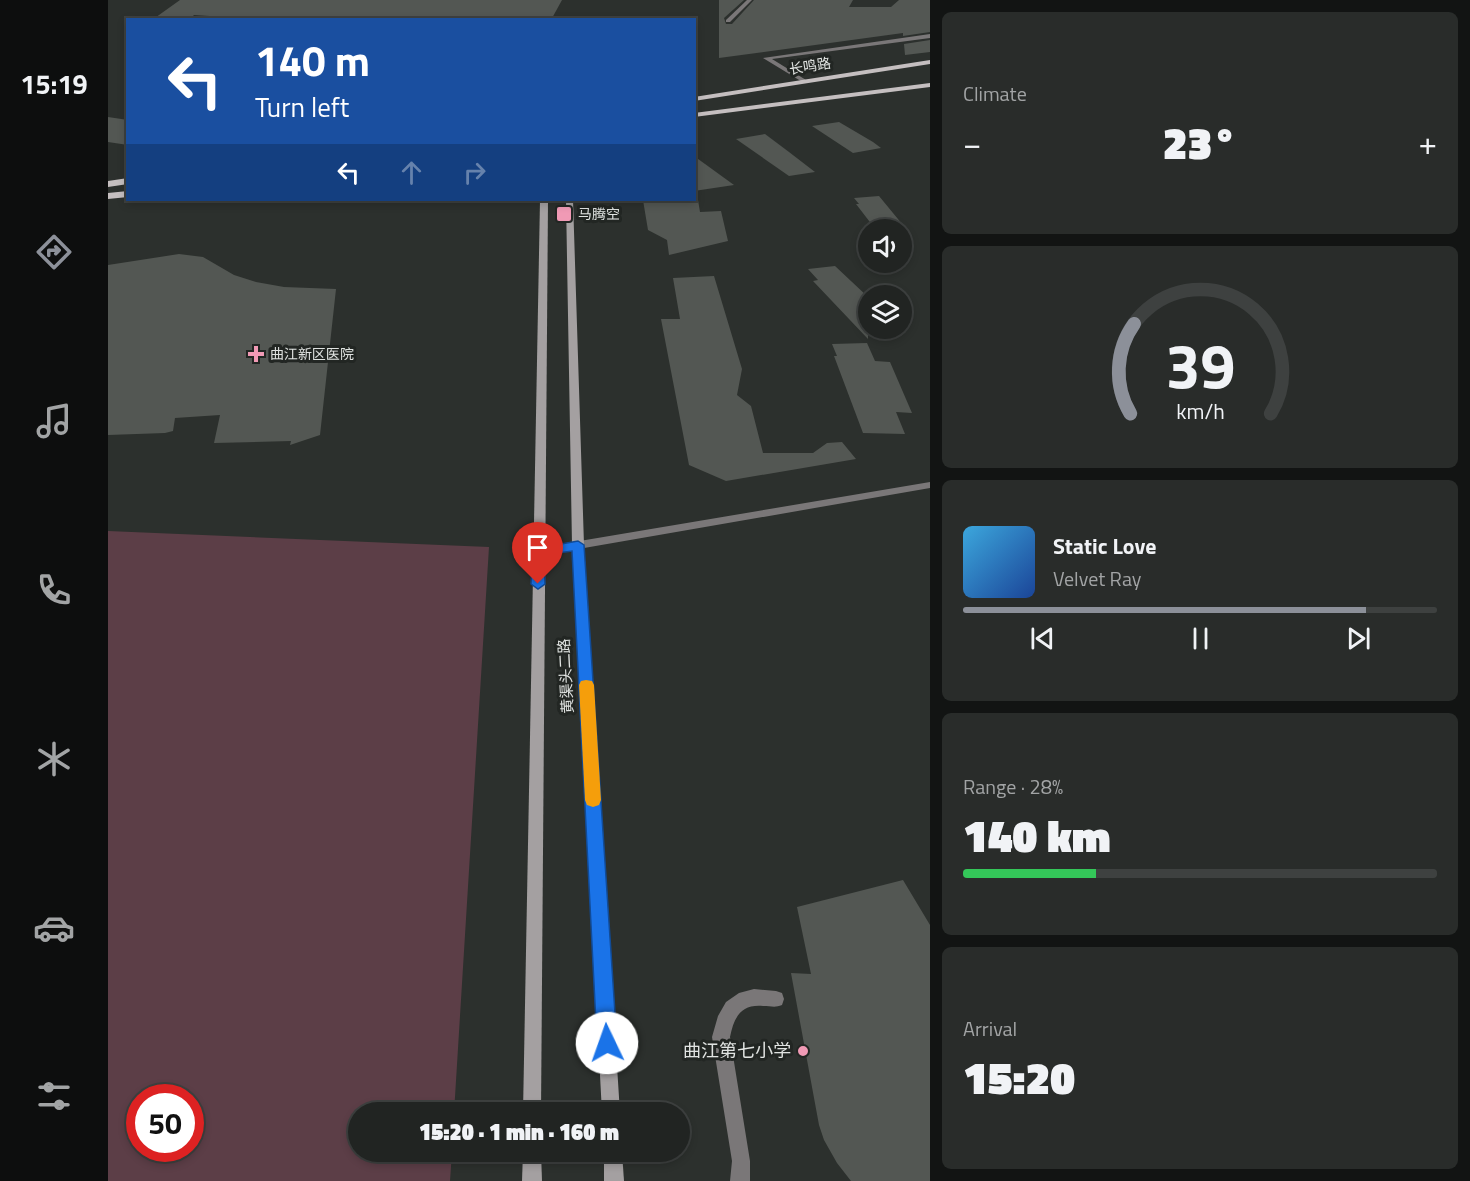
<!DOCTYPE html>
<meta charset="utf-8">
<style>
body{margin:0;font-family:"Titillium Web","Noto Sans SC",sans-serif;background:#292c2a;color:#f1f3f6;height:100vh;display:flex;flex-direction:column;font-size:22px;white-space:nowrap}
*{box-sizing:border-box;margin:0}
p{font-size:20px;color:#a2a4a5}
.icon{flex:none;width:33px;height:33px;fill:none;stroke:currentColor;stroke-width:2;stroke-linecap:round;stroke-linejoin:round}
.map{position:relative;flex:1;overflow:hidden}
.details{display:flex;flex-direction:column;gap:12px;padding:12px;background:#121413;width:540px}
.details>*{flex:none}
.hud{position:absolute;left:18px;top:18px;width:570px;height:183px;border-radius:0px;box-shadow:0 3px 9px #0003,0 0 0 2px #3e4140;background:#1a4fa0;color:#fff;overflow:hidden}
.fabs{position:absolute;left:750px;top:219px;display:grid;gap:12px}
.fabs a{display:grid;place-items:center;width:54px;height:54px;border-radius:50%;background:#212422;box-shadow:0 3px 9px #0003,0 0 0 2px #3e4140;font-size:30px}
.speed{position:absolute;left:18px;top:1084px;display:flex;gap:12px;font-size:30px;font-weight:700;text-align:center}
.speed>*{display:grid;place-content:center;width:78px;height:78px;border-radius:50%;background:#212422;box-shadow:0 3px 9px #0003,0 0 0 2px #3e4140;line-height:1}
.speed .limit{border:9px solid #d22;background:#fff;color:#111}
.pin{position:absolute;display:grid;place-items:center;width:51px;height:51px;color:#fff;margin:-62px -26px;border-radius:50% 50% 50% 0;rotate:-45deg;box-shadow:0 0 6px #0007}
.pin .icon{rotate:45deg}
.me{position:absolute;width:66px;margin:-33px;rotate:357deg;stroke-linejoin:round;filter:drop-shadow(0 0 4px #0008)}
.turn{display:flex;align-items:center;gap:21px;height:126px;padding:0 30px;font-size:27px}
.turn .icon{width:78px;height:78px;stroke-width:2.5}
.turn b{display:block;font-size:42px;line-height:51px}
.lanes{display:flex;align-items:center;height:57px;padding:0 30px;background:#0003;justify-content:center;gap:30px;direction:ltr}
.lanes .off{opacity:.35}
.big{font-size:45px;font-weight:800;line-height:1.1}
.details .widget{flex:1;display:flex;flex-direction:column;justify-content:center;gap:9px;min-width:0;padding:0 21px;border-radius:9px;background:#292c2a}
.details .dial{align-items:center;gap:0}
.dial svg{height:156px;overflow:visible;fill:none;stroke:#3e4140;stroke-width:7;stroke-linecap:round;text-anchor:middle}
.dial text{fill:#f1f3f6;stroke:none}
.song{display:flex;align-items:center;gap:18px}
.cover{width:72px;height:72px;border-radius:9px;background:linear-gradient(135deg,hsl(200 70% 55%),hsl(220 70% 35%))}
.played{height:6px;border-radius:3px;background:linear-gradient(90deg,#8c9099 85%,#3e4140 85%)}
.keys{display:flex;justify-content:space-around;direction:ltr}
.heat{display:flex;justify-content:space-between;align-items:center;font-size:33px;direction:ltr}
.charge{height:9px;border-radius:4px;background:linear-gradient(90deg,#34c759 28%,#3e4140 0)}
.trip{position:absolute;left:240px;top:1102px;width:342px;height:60px;border-radius:30px;background:#212422;box-shadow:0 3px 9px #0003,0 0 0 2px #3e4140;font-weight:800;line-height:60px;text-align:center}
main{display:flex;flex:1;min-height:0}
.tab-bar{display:flex;flex-direction:column;width:108px;justify-content:space-around;align-items:center;background:#0d0e0e;color:#a2a4a5}
.tab-bar .icon{width:42px;height:42px}
.tab-bar .selected{color:#8c9099}
.tab-bar b{font-size:27px;color:#f1f3f6}
.map>svg:first-child{display:block}
.green{fill:#5c3e47;fill-rule:evenodd}
.building{fill:#535753}
.lines{fill:none;stroke-linecap:round;stroke-linejoin:round}
.service{fill:#7a7778;fill-rule:evenodd}
.minor{fill:#7a7778;fill-rule:evenodd}
.tertiary{fill:#7a7778;fill-rule:evenodd}
.secondary{fill:#a4a0a1;fill-rule:evenodd}
.primary{fill:#c5bfc0;fill-rule:evenodd}
.route{fill:#1a73e8;stroke:#114b97;stroke-width:1.5}
.slow{fill:#f59e0b}
.poi-dot{fill:#f09ab5;stroke:#222623;stroke-width:2}
.labels{text-anchor:middle;stroke-width:6;stroke-linejoin:round;paint-order:stroke}
.far-street-label{font-size:14px;fill:#e0e3e1;stroke:#222623}
.far-poi-label{font-size:14px;fill:#e0e3e1;stroke:#222623;text-anchor:start}
.street-label{font-size:15px;fill:#e0e3e1;stroke:#222623}
.near-poi-label{font-size:18px;fill:#e0e3e1;stroke:#222623;text-anchor:end}
</style>
<main>
<nav class="tab-bar">
<b>15:19</b>
<svg class="icon selected" aria-label="directions" viewBox="0 0 24 24"><path d="M12 3l9 9-9 9-9-9zM9 14v-3h6M13 9l2 2-2 2"/></svg>
<svg class="icon" aria-label="music" viewBox="0 0 24 24"><path d="M9 18V5l10-2v13"/><circle cx="6" cy="18" r="3"/><circle cx="16" cy="16" r="3"/></svg>
<svg class="icon" aria-label="phone" viewBox="0 0 24 24"><path d="M5 4h4l2 5-3 2q2 4 5 5l2-3 5 2v4C11 20 4 13 5 4z"/></svg>
<svg class="icon" aria-label="climate" viewBox="0 0 24 24"><path d="M12 3v18M4 7l16 10M4 17L20 7"/></svg>
<svg class="icon" aria-label="car" viewBox="0 0 24 24"><path d="M5 17H2v-5l4-1 3-4h7l3 4 3 1v5h-3M9 17h6M6 11h13"/><circle cx="7" cy="17" r="2"/><circle cx="17" cy="17" r="2"/></svg>
<svg class="icon" aria-label="filters" viewBox="0 0 24 24"><path d="M4 7h16M4 17h16"/><circle cx="9" cy="7" r="2"/><circle cx="15" cy="17" r="2"/></svg>
</nav>
<div class="map">
<svg width="822" height="1181" viewBox="0 0 822 1181">
<rect width="100%" height="100%" fill="#2c302d"/>
<path class="green" d="M0,531L381,547L346,1113H250V1152H344L342,1181H0ZM32,1098H82V1149H32Z"/>
<g class="building">
<path d="M72,0H454L443,20H163L86,15L81,20H44Z"/>
<path d="M611,0H636L616,18L618,24H624L646,0H745L741,7H783L791,0H822V32L795,36V33L611,58Z"/>
<path d="M822,40V52L797,55L796,44Z"/>
<path d="M0,117L20,120V145L0,142Z"/>
<path d="M731,122L765,142L773,148L745,153L704,126Z"/>
<path d="M657,134L681,152L707,172L681,176L628,139Z"/>
<path d="M586,156L626,185L586,191Z"/>
<path d="M771,196L799,230H768L748,204H751L746,198Z"/>
<path d="M535,200H590L592,212L613,211L620,241L561,255L559,240L540,230Z"/>
<path d="M71,254L95,257L126,275L148,282L176,287L228,289L212,435L182,445L183,441L106,443L112,415L67,418L65,431L57,433L0,435V265Z"/>
<path d="M727,266L760,297V339L705,281L710,280L700,269Z"/>
<path d="M606,276L634,369L629,395L643,406L655,453H705L719,443L734,442L748,459L618,481L581,465L553,319H572L565,278Z"/>
<path d="M759,343L767,361L782,362L804,413L788,412L797,434L755,433L726,356H729L724,344Z"/>
<path d="M795,880L822,925V1181H743L729,1163L716,1140L711,1125L683,973L703,974L689,907Z"/>
</g>
<g class="lines">
<g class="service">
<path d="M639,0H644L622,22H618V20Z"/>
<path d="M646,989L668,991L674,993L676,999L674,1005C667,1008 663,1006 655,1006C633,1004 626,1017 622,1037L642,1161V1181H622L624,1161L604,1037L610,1016L618,1002L631,993Z"/>
</g>
<path class="minor" d="M822,34V38L664,59L698,80L696,83L655,58Z"/>
<path class="tertiary" d="M822,482V488L430,556L424,552L430,548Z"/>
<g class="secondary">
<path d="M432,200H440L433,1113H415Z"/>
<path d="M458,200H465L476,545L512,1113H494L464,545Z"/>
<path d="M415,1152H433L434,1181H414Z"/>
<path d="M496,1152H514L516,1181H496Z"/>
</g>
<g class="primary">
<path d="M822,60V64L586,101V97Z"/>
<path d="M822,83V87L586,117V113Z"/>
<path d="M20,178V184L0,187V181Z"/>
<path d="M20,191V197L0,199V193Z"/>
</g>
</g>
<path class="route" d="M470,541L476,545L509,1043L506,1050L499,1053L492,1050L489,1043L464,551L436,555L437,584L430,589L423,584L425,549Z"/>
<path class="slow" d="M478,680L484,681L486,685L493,800L491,805L485,807L479,805L477,800L471,685L473,681Z"/>
<g class="poi-dot">
<rect x="448" y="206" width="16" height="16" rx="3"/>
<path d="M145 345h6v6h6v6h-6v6h-6v-6h-6v-6h6z"/>
<circle cx="695" cy="1051" r="6"/>
</g>
<g class="labels">
<g class="far-street-label">
<text transform="translate(702 66) rotate(-9)" y="5">长鸣路</text>
</g>
<g class="far-poi-label">
<text x="470" y="219">马腾空</text>
<text x="162" y="359">曲江新区医院</text>
</g>
<g class="street-label">
<text transform="translate(458 676) rotate(-93)" y="5">黄渠头二路</text>
</g>
<g class="near-poi-label">
<text x="683" y="1057">曲江第七小学</text>
</g>
</g>
</svg>
<div class="fabs">
<a><svg class="icon" aria-label="sound" viewBox="0 0 24 24"><path d="M4 9h4l5-4v14l-5-4H4zM17 9q2 3 0 6"/></svg></a>
<a><svg class="icon" aria-label="layers" viewBox="0 0 24 24"><path d="M12 4l9 5-9 5-9-5zM3 14l9 5 9-5"/></svg></a>
</div>
<div class="speed"><div class="limit">50</div></div>
<div class="pin" style="left:430px;top:584px;background:#d93025"><svg class="icon" aria-label="arrive" viewBox="0 0 24 24"><path d="M6 21V4h12l-3 4 3 4H6"/></svg></div>
<svg class="me" style="left:499px;top:1043px" viewBox="-20 -20 40 40"><circle r="19" fill="#fff"/><path d="M0-13L10 11 0 6-10 11z" fill="#1a73e8"/></svg>
<div class="trip">15:20 · 1 min · 160 m</div>
<div class="hud">
<div class="turn"><svg class="icon" aria-label="left" viewBox="0 0 24 24"><path d="M17 20v-9H6M10 6l-5 5 5 5"/></svg><div><b>140 m</b>Turn left</div></div>
<div class="lanes"><svg class="icon" aria-label="left" viewBox="0 0 24 24"><path d="M17 20v-9H6M10 6l-5 5 5 5"/></svg><svg class="icon off" aria-label="ahead" viewBox="0 0 24 24"><path d="M12 20V5M6 11l6-6 6 6"/></svg><svg class="icon off" aria-label="right" viewBox="0 0 24 24"><path d="M7 20v-9h11M14 6l5 5-5 5"/></svg></div>
</div>
</div>
<section class="details">
<div class="widget"><p>Climate</p>
<div class="heat"><a>−</a><b class="big">23°</b><a>+</a></div>
</div>
<div class="widget dial"><svg viewBox="0 0 100 80">
<path d="M14 69A42 42 0 1 1 86 69"/>
<path d="M14 69A42 42 0 0 1 16 23" stroke="#8c9099"/>
<text x="50" y="56" font-size="32" font-weight="700">39</text>
<text x="50" y="72" font-size="11">km/h</text>
</svg></div>
<div class="widget">
<div class="song"><i class="cover"></i><div><b>Static Love</b><p>Velvet Ray</p></div></div>
<div class="played"></div>
<div class="keys"><svg class="icon" aria-label="previous" viewBox="0 0 24 24"><path d="M18 5L8 12l10 7zM5 5v14"/></svg><svg class="icon" aria-label="pause" viewBox="0 0 24 24"><path d="M8 5v14M16 5v14"/></svg><svg class="icon" aria-label="next" viewBox="0 0 24 24"><path d="M6 5l10 7-10 7zM19 5v14"/></svg></div>
</div>
<div class="widget"><p>Range · 28%</p><b class="big">140 km</b><div class="charge"></div></div>
<div class="widget"><p>Arrival</p><b class="big">15:20</b></div>
</section>
</main>
